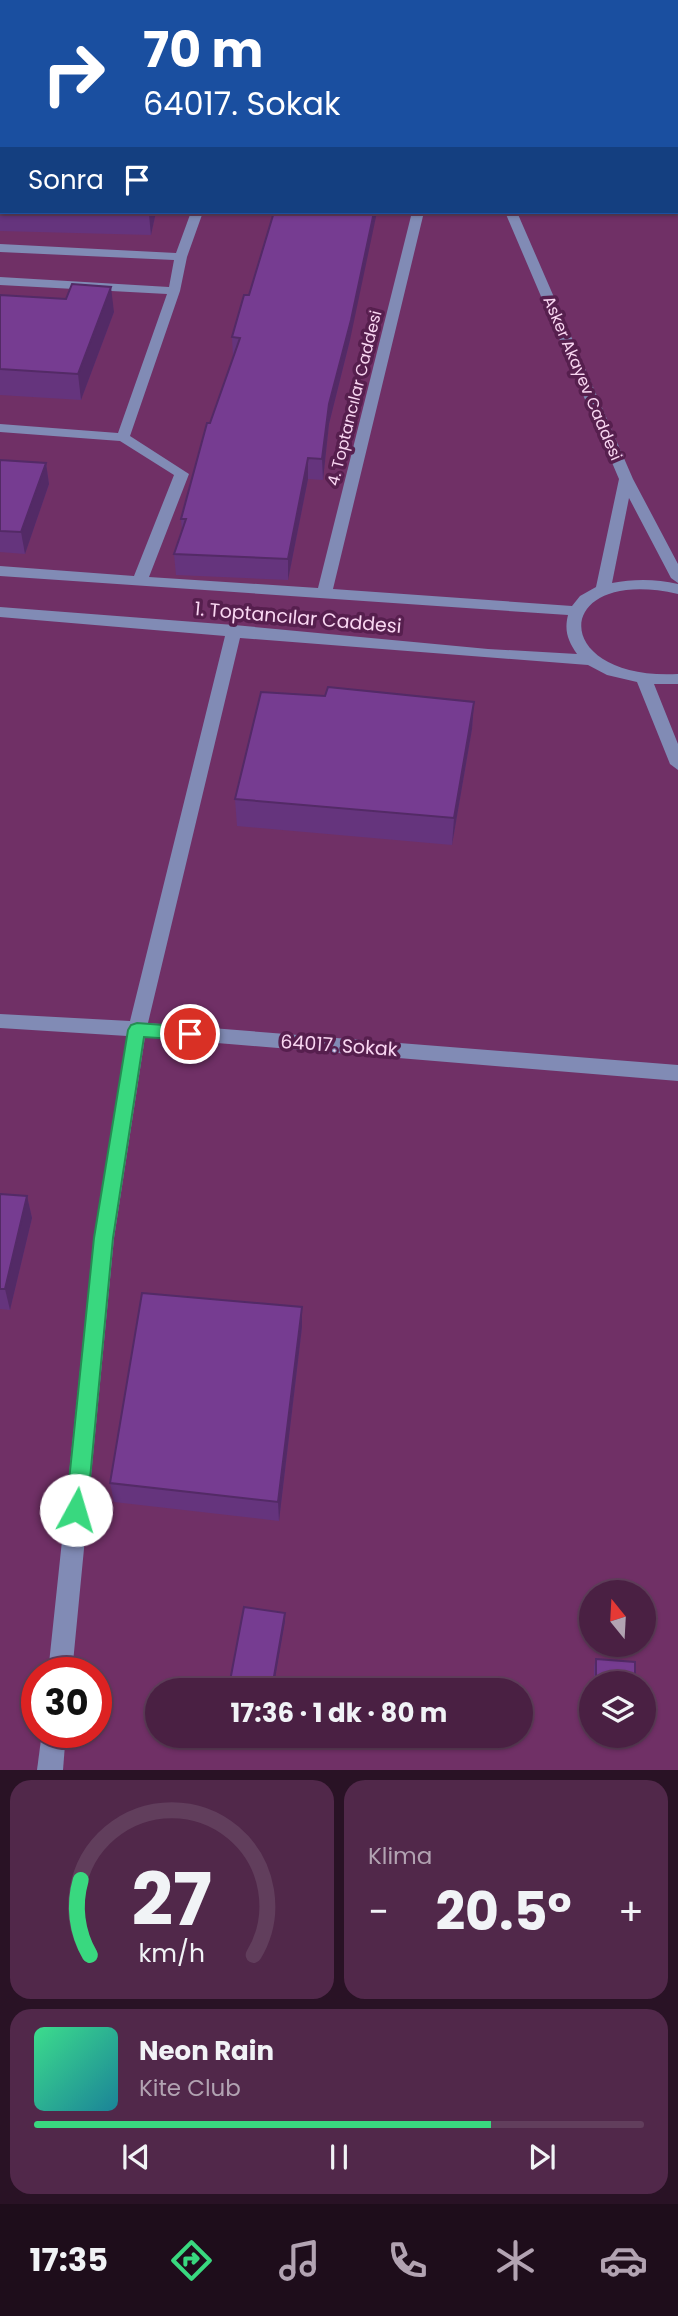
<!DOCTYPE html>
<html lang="tr">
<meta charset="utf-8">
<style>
body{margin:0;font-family:Poppins,sans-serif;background:#51284a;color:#f1f3f6;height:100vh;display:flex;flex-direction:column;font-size:26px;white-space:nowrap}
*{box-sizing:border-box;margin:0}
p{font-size:23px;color:#b2a3b2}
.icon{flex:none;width:38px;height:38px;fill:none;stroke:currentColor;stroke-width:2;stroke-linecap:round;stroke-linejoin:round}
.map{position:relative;height:1770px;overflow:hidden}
.side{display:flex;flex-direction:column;gap:10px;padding:10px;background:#291225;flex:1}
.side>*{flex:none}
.top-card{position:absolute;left:0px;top:0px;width:679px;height:214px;box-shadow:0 2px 5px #0004,0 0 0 2px #613e5c;background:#1a4fa0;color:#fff;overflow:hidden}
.needle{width:46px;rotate:342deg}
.controls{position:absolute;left:579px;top:1580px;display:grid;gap:14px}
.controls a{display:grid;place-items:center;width:77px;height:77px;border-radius:50%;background:#4a2043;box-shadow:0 2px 5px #0004,0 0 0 2px #613e5c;font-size:35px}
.speed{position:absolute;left:21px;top:1657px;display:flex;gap:14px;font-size:35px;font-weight:700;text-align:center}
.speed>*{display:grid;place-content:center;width:91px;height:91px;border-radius:50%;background:#4a2043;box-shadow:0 2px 5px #0004,0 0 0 2px #613e5c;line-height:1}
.speed .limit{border:10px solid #d22;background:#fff;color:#111}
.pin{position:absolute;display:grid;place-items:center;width:60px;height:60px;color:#fff;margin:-30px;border:4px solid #fff;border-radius:50%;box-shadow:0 2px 7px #0007}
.me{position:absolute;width:77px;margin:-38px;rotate:6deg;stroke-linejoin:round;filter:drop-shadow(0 0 5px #0008)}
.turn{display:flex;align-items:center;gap:24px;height:147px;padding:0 28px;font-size:32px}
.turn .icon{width:91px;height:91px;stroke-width:2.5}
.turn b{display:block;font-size:49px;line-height:60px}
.then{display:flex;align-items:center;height:66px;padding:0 28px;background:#0003;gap:14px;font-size:26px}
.big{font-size:52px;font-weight:700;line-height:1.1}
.side .widget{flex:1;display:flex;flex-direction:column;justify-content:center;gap:10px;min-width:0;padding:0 24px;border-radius:21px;background:#51284a}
.side .dial{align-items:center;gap:0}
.dial svg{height:182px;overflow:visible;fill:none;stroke:#613e5c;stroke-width:7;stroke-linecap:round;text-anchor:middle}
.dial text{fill:#f1f3f6;stroke:none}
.song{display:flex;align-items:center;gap:21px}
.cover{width:84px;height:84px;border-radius:10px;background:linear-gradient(135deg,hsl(150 70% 55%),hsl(190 70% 35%))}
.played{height:7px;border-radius:4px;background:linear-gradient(90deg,#39d87f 75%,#613e5c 75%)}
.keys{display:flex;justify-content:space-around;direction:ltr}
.heat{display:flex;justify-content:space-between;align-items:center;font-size:38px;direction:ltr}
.side .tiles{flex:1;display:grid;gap:10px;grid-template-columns:1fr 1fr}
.widget:last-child{grid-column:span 2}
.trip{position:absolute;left:145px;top:1678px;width:388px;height:70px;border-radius:35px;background:#4a2043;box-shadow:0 2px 5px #0004,0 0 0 2px #613e5c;font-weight:700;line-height:70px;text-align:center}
.tab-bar{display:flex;height:112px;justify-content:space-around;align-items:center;background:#1e0d1b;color:#b2a3b2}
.tab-bar .icon{width:49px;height:49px}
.tab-bar .selected{color:#39d87f}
.tab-bar b{font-size:32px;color:#f1f3f6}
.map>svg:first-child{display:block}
.built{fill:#703066;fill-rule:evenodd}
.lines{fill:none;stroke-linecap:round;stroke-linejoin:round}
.minor{fill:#818bb5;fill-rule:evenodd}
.wall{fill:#65347d}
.shaded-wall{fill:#532a66}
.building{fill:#763c91;stroke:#532a66;stroke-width:2}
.route{fill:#39d87f;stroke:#258c53;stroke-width:2}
.labels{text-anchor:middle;stroke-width:7;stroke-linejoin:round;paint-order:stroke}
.far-street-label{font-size:16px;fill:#f9d7f2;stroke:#561f4e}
.street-label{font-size:19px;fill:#f9d7f2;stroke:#561f4e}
</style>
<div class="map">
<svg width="678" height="1770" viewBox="0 0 678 1770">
<rect width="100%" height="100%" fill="#622a59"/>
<path class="built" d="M0,0H678V1770H0ZM2,2H677V212H2ZM592,1592H644V1645H592ZM37,1673H96V1732H37ZM592,1684H644V1736H592ZM158,1690H522V1736H158Z"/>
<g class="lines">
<g class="minor">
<path d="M191,212H203L187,257L180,291L130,436L189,474L149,577L318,588L412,212H424L333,589L572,606L580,596L596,587L619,479L505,212H517L633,479L678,564V583L671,578L629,498L612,583C634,579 656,579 678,584V594C550,565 548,681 678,674V684H654L678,744V770L670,764L637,682L607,675L588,665L240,638L148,1023L678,1065V1081L145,1037L114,1238L72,1673H48L94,1238L127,1036L0,1028V1014L130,1021L225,636L0,617V607L234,625L488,649L577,654C568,641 564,631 568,615L0,576V566L134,576L174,475L120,441L0,432V424L118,433L167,294L0,285V277L169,287L174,260L0,252V244L176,253Z"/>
<path d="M42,1732H66L63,1770H37Z"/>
</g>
</g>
<g class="wall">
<path d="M0,0H412V2H2V212H156L151,235L0,231Z"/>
<path d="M0,295L114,312L81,400L0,395Z"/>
<path d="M249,295L350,340L329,424L323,480L308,479L288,580L176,575L174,554L182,530L181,519L210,423L233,357L232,337Z"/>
<path d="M0,460L46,463L49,484L25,554L0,552Z"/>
<path d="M325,696L474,702L472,729L452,845L237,826L235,799Z"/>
<path d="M0,1194L27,1196L32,1218L10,1310L0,1309Z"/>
<path d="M302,1307V1327L279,1521L114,1502L110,1483Z"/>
<path d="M285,1613V1621L273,1690H245L230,1688V1681Z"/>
<path d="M596,1659L635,1684H594V1666Z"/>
<path d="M594,1736H635L633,1742L594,1739Z"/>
</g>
<g class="shaded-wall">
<path d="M150,212H156L151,235L149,215Z"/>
<path d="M374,212H377L350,340L329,424L323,480L322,459L329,404Z"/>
<path d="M111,287L114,312L81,400L78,374Z"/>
<path d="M308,458V479L288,580V559Z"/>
<path d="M46,463L49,484L25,554L21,532Z"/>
<path d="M474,702L472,729L452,845L454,818Z"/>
<path d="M27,1196L32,1218L10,1310L5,1289Z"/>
<path d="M302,1307V1327L279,1521L278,1502Z"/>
<path d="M285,1613V1621L273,1690H272Z"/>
</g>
<g class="building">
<path d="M0,0H411V2H2V212H150L149,215L0,212V114H1V104H0V11H2V1H0Z"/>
<path d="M449,0H528L564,1V2H451Z"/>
<path d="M274,212H374L351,320L329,404L322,459L308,458L288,559L174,554L186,519H181L207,423H210L240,338L232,337L244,295H249Z"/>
<path d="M72,284L111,287L78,374L0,369V295L66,299Z"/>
<path d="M0,460L46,463L21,532L0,531Z"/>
<path d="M328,687L474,702L454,818L235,799L261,692L325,696Z"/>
<path d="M0,1194L27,1196L5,1289H0Z"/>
<path d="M142,1293L302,1307L278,1502L110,1483Z"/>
<path d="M244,1607L285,1613L272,1688L230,1681Z"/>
<path d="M596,1659L635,1662V1684H596Z"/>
</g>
<path class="route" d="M137,1023L190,1027L196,1029L199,1034L196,1038L190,1040L144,1037L113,1238L87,1510L84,1517L76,1520L69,1517L66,1510L94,1238L128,1030L131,1025Z"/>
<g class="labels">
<g class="far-street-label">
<text transform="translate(583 378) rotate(67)" y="6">Asker Akayev Caddesi</text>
<text transform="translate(354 398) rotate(-76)" y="6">4. Toptancılar Caddesi</text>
</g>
<g class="street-label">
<text transform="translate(298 617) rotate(5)" y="7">1. Toptancılar Caddesi</text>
<text transform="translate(339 1045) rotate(4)" y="7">64017. Sokak</text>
</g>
</g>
</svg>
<div class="controls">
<a><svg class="needle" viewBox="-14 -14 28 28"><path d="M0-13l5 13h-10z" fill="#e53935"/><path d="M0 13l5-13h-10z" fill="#b2a3b2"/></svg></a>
<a><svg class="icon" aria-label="layers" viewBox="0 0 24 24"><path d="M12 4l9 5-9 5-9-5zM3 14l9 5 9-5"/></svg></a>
</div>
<div class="speed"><div class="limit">30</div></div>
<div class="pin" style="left:190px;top:1034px;background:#d93025"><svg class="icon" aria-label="arrive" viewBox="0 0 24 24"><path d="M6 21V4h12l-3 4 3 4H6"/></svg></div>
<svg class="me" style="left:76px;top:1510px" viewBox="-20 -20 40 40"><circle r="19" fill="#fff"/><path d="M0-13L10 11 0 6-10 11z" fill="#39d87f"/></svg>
<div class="trip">17:36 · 1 dk · 80 m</div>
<div class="top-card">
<div class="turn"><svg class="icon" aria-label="right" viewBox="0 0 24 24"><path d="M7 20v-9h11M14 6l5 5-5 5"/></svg><div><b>70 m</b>64017. Sokak</div></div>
<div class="then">Sonra<svg class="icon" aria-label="arrive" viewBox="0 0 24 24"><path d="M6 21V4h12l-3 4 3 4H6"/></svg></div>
</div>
</div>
<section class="side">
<div class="tiles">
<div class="widget dial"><svg viewBox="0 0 100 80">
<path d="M14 69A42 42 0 1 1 86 69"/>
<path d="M14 69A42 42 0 0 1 10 36" stroke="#39d87f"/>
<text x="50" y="56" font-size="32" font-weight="700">27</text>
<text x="50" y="72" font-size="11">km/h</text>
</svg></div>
<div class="widget"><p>Klima</p>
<div class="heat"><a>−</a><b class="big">20.5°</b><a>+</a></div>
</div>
<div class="widget">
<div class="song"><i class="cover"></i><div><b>Neon Rain</b><p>Kite Club</p></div></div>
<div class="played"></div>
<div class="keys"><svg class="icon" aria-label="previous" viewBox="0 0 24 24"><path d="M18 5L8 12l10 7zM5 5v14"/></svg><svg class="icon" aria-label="pause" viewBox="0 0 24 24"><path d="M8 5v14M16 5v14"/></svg><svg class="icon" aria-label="next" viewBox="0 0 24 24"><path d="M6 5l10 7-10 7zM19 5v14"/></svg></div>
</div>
</div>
</section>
<nav class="tab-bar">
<b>17:35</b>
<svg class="icon selected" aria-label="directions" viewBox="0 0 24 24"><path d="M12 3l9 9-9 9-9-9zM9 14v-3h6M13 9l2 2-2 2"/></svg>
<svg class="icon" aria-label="music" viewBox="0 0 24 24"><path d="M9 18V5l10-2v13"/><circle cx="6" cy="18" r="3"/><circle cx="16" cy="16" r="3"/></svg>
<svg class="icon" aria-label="phone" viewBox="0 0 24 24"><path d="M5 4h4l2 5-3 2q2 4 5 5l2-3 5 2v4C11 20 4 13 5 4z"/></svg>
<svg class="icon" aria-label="climate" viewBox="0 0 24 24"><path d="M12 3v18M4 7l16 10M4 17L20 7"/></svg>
<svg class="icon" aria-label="car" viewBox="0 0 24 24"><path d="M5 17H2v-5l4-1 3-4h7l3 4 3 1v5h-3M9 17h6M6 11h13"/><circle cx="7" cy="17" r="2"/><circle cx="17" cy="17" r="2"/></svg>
</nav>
